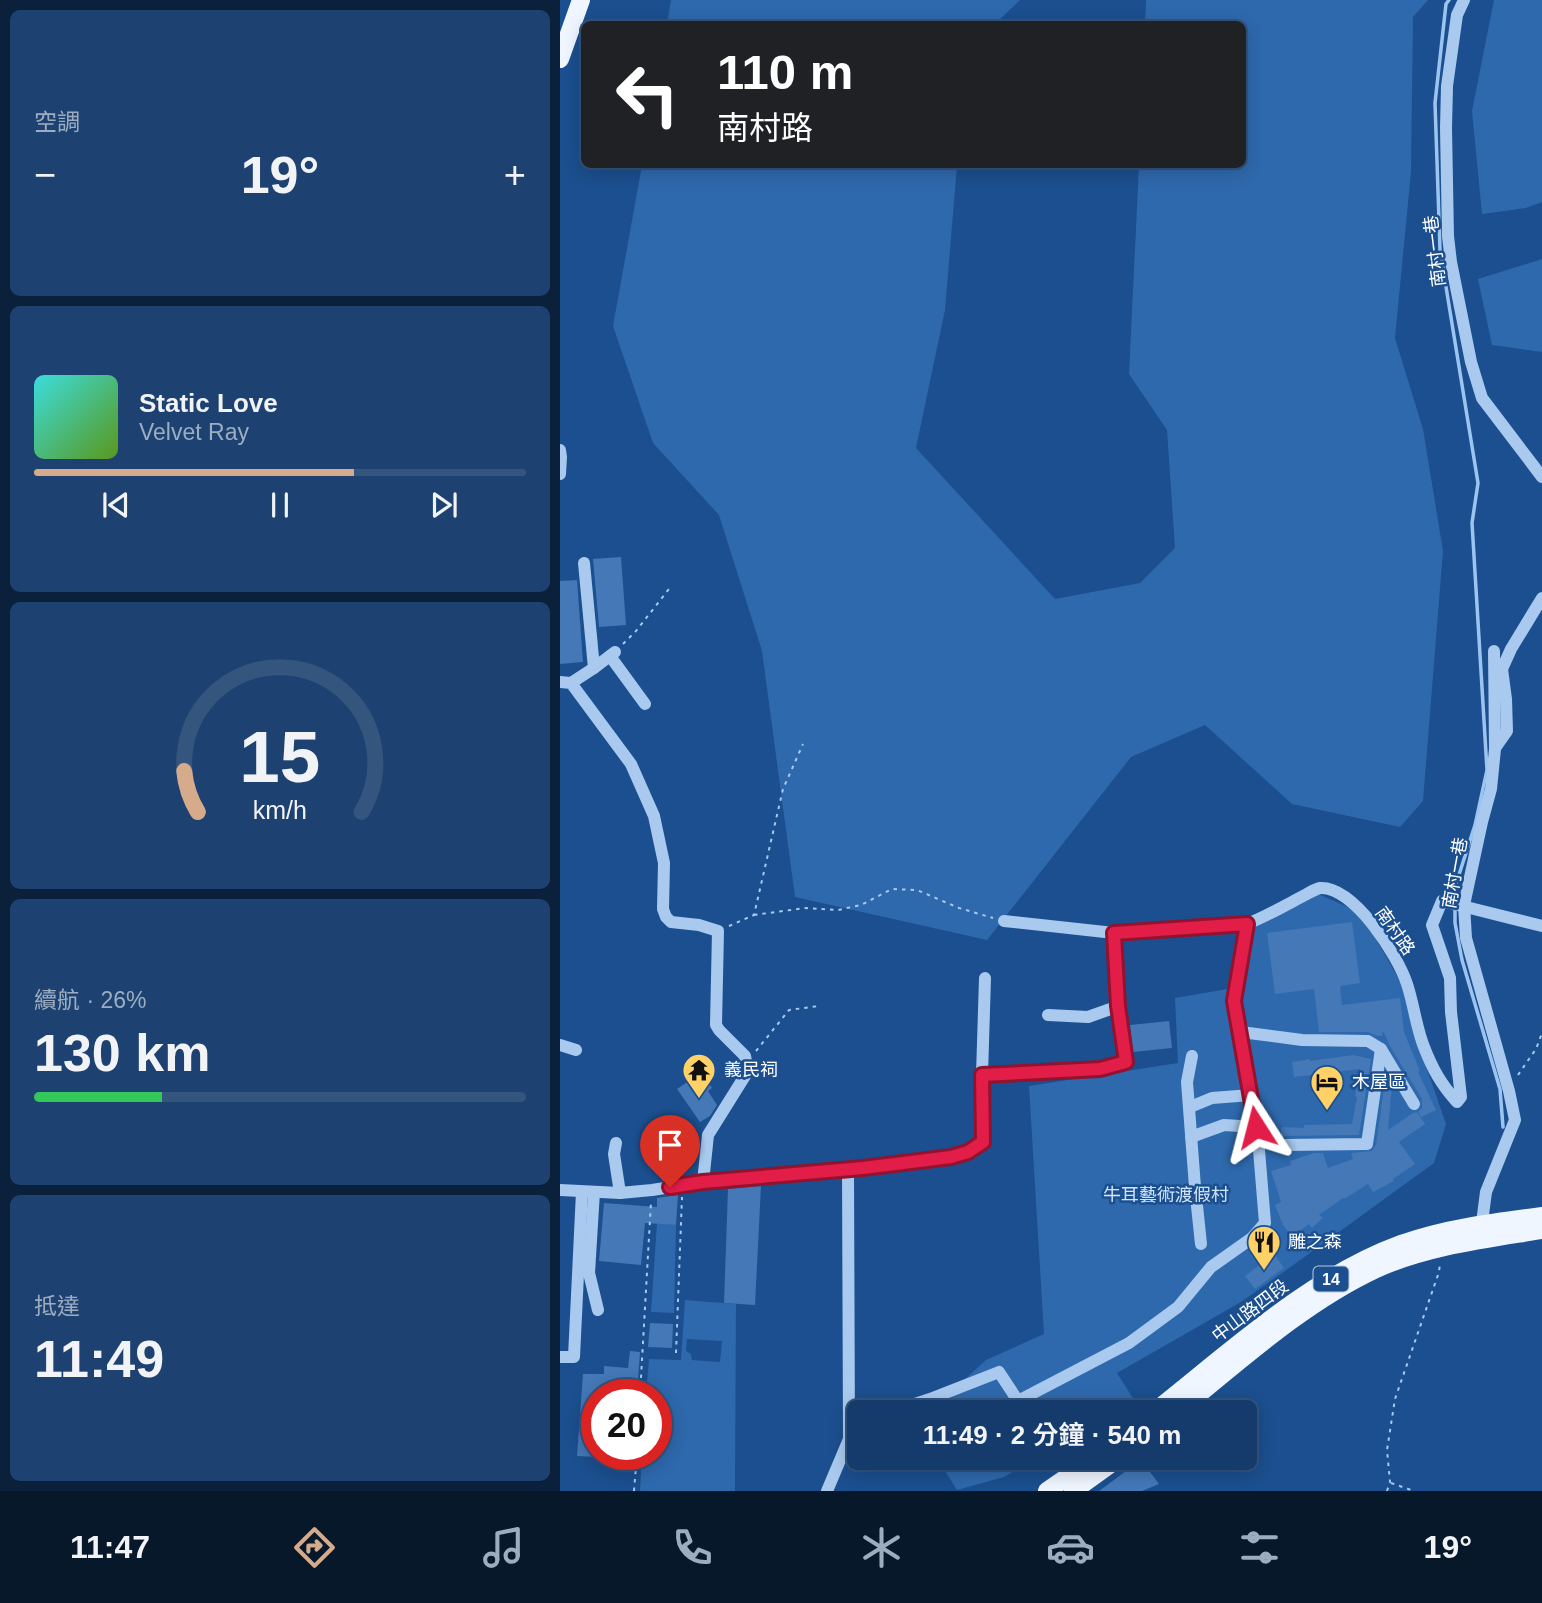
<!DOCTYPE html>
<html lang="zh-TW">
<meta charset="utf-8">
<style>
body{margin:0;font-family:Arial,"Noto Sans TC",sans-serif;background:#1d4271;color:#f1f3f6;height:100vh;display:flex;flex-direction:column;font-size:26px;white-space:nowrap}
*{box-sizing:border-box;margin:0}
p{font-size:23px;color:#9dadc1}
.icon{flex:none;width:38px;height:38px;fill:none;stroke:currentColor;stroke-width:2;stroke-linecap:round;stroke-linejoin:round}
.map{position:relative;flex:1;overflow:hidden}
.drawer{display:flex;flex-direction:column;gap:10px;padding:10px;background:#0b203b;width:560px}
.drawer>*{flex:none}
.hud{position:absolute;left:21px;top:21px;width:665px;height:147px;border-radius:10px;box-shadow:0 4px 18px #0003,0 0 0 2px #33557e;background:#202124;color:#fff;overflow:hidden}
.speed{position:absolute;left:21px;top:1379px;display:flex;gap:14px;font-size:35px;font-weight:700;text-align:center}
.speed>*{display:grid;place-content:center;width:91px;height:91px;border-radius:50%;background:#143b6b;box-shadow:0 4px 18px #0003,0 0 0 2px #33557e;line-height:1}
.speed .limit{border:10px solid #d22;background:#fff;color:#111}
.pin{position:absolute;display:grid;place-items:center;width:60px;height:60px;color:#fff;margin:-72px -30px;border-radius:50% 50% 50% 0;rotate:-45deg;box-shadow:0 0 7px #0007}
.pin .icon{rotate:45deg}
.me{position:absolute;width:77px;margin:-38px;rotate:351deg;stroke-linejoin:round;filter:drop-shadow(0 0 5px #0008)}
.turn{display:flex;align-items:center;gap:24px;height:147px;padding:0 21px;font-size:32px}
.turn .icon{width:91px;height:91px;stroke-width:2.5}
.turn b{display:block;font-size:49px;line-height:60px}
.big{font-size:52px;font-weight:600;line-height:1.1}
.drawer .tile{flex:1;display:flex;flex-direction:column;justify-content:center;gap:10px;min-width:0;padding:0 24px;border-radius:10px;background:#1d4271}
.drawer .dial{align-items:center;gap:0}
.dial svg{height:182px;overflow:visible;fill:none;stroke:#33557e;stroke-width:7;stroke-linecap:round;text-anchor:middle}
.dial text{fill:#f1f3f6;stroke:none}
.song{display:flex;align-items:center;gap:21px}
.cover{width:84px;height:84px;border-radius:10px;background:linear-gradient(135deg,hsl(180 70% 55%),hsl(90 70% 35%))}
.played{height:7px;border-radius:4px;background:linear-gradient(90deg,#d6ab8b 65%,#33557e 65%)}
.keys{display:flex;justify-content:space-around;direction:ltr}
.heat{display:flex;justify-content:space-between;align-items:center;font-size:38px;direction:ltr}
.charge{height:10px;border-radius:5px;background:linear-gradient(90deg,#34c759 26%,#33557e 0)}
.trip{position:absolute;left:287px;top:1400px;width:410px;height:70px;border-radius:10px;background:#143b6b;box-shadow:0 4px 18px #0003,0 0 0 2px #33557e;font-weight:600;line-height:70px;text-align:center}
.dock{display:flex;height:112px;justify-content:space-around;align-items:center;background:#08182b;color:#9dadc1}
.dock .icon{width:49px;height:49px}
.dock .selected{color:#d6ab8b}
.dock b{font-size:32px;color:#f1f3f6}
main{display:flex;flex:1;min-height:0}
.map>svg:first-child{display:block}
.green{fill:#2e69ad;fill-rule:evenodd}
.lines{fill:none;stroke-linecap:round;stroke-linejoin:round}
.stream{stroke:#9cc4f0;stroke-width:3.5}
.building{fill:#4478b7}
.path{stroke:#a9c9ee;stroke-width:2;stroke-dasharray:3.5 5;stroke-linecap:butt}
.minor{stroke:#a9c9ee;stroke-width:12}
.major{stroke:#f0f6ff;stroke-width:18}
.route-casing{stroke:#92132f;stroke-width:18}
.route{stroke:#e11d48;stroke-width:12}
.labels{text-anchor:middle;stroke-width:5;stroke-linejoin:round;paint-order:stroke}
.shield{fill:#1b4f8f;stroke:#bbcadd;stroke-width:2}
.shield-label{font-size:16px;font-weight:bold;fill:#fff}
.street-label{font-size:18px;fill:#fff;stroke:#1b4f8f}
.poi-label{font-size:18px;fill:#fff;stroke:#1b4f8f;text-anchor:start}
.park-label{font-size:18px;fill:#cfe3fa;stroke:#1b4f8f}
</style>
<main>
<section class="drawer">
<div class="tile"><p>空調</p>
<div class="heat"><a>−</a><b class="big">19°</b><a>+</a></div>
</div>
<div class="tile">
<div class="song"><i class="cover"></i><div><b>Static Love</b><p>Velvet Ray</p></div></div>
<div class="played"></div>
<div class="keys"><svg class="icon" aria-label="previous" viewBox="0 0 24 24"><path d="M18 5L8 12l10 7zM5 5v14"/></svg><svg class="icon" aria-label="pause" viewBox="0 0 24 24"><path d="M8 5v14M16 5v14"/></svg><svg class="icon" aria-label="next" viewBox="0 0 24 24"><path d="M6 5l10 7-10 7zM19 5v14"/></svg></div>
</div>
<div class="tile dial"><svg viewBox="0 0 100 80">
<path d="M14 69A42 42 0 1 1 86 69"/>
<path d="M14 69A42 42 0 0 1 8 51" stroke="#d6ab8b"/>
<text x="50" y="56" font-size="32" font-weight="700">15</text>
<text x="50" y="72" font-size="11">km/h</text>
</svg></div>
<div class="tile"><p>續航 · 26%</p><b class="big">130 km</b><div class="charge"></div></div>
<div class="tile"><p>抵達</p><b class="big">11:49</b></div>
</section>
<div class="map">
<svg width="982" height="1491" viewBox="0 0 982 1491">
<rect width="100%" height="100%" fill="#1b4f8f"/>
<g class="green">
<path d="M111,0H460L435,24H107Z"/>
<path d="M586,0H868L853,17L851,172L835,338L863,429L883,551L863,801L840,827L732,804L645,725L571,757L427,940L235,897L202,651L159,515L93,443L53,326L82,165H397L385,310L356,448L495,599L580,583L615,548L607,430L569,374L579,165L682,164V24H585Z"/>
<path d="M934,0H982V202L966,208L922,214L912,111Z"/>
<path d="M982,259V352L932,345L918,279Z"/>
<path d="M756,893L792,909L813,934L844,988L855,1034L886,1124L874,1163L732,1266L681,1302L557,1373L574,1400L553,1412H379L403,1381L426,1360L484,1334L469,1086L618,1063L615,998L679,987L690,930Z"/>
<path d="M97,1223L116,1225L114,1313L91,1312Z"/>
<path d="M125,1300L176,1304L175,1491H80L82,1454H96V1395H86L89,1359L121,1360ZM127,1339L162,1341L160,1362L132,1360L131,1354L126,1351Z"/>
<path d="M377,1458H476L444,1477L397,1490Z"/>
</g>
<g class="lines">
<g class="stream">
<path d="M889,0L886,4L875,103L880,250L918,483L912,523L927,770L915,825L896,884V901"/>
<path d="M895,909V923L902,960L940,1089L943,1127"/>
</g>
</g>
<g class="building">
<path d="M61,557L66,625L39,627L33,559Z"/>
<path d="M17,580L23,662L0,664V581Z"/>
<path d="M792,922L800,983L780,986L782,1005L840,998L844,1032L860,1071L858,1072L876,1110L861,1117L858,1112L862,1108V1099L831,1048L823,1031L822,1036H817L808,1032H759L754,989L715,994L707,933Z"/>
<path d="M609,1021L612,1048L573,1052L570,1025Z"/>
<path d="M793,1055L811,1059L799,1135L726,1136L721,1138V1127L744,1128V1125L792,1124L797,1097L795,1096L800,1069L734,1077L732,1062L750,1059V1061Z"/>
<path d="M141,1073L152,1088L148,1091L157,1105L150,1116L140,1122L117,1089Z"/>
<path d="M826,1074L832,1084L828,1130L853,1113L857,1112L865,1124L839,1142L855,1164L833,1179L834,1181L813,1192L808,1184L784,1199L783,1198L759,1215L763,1218L752,1228L749,1224L732,1237L723,1225L715,1205L721,1202L711,1171L731,1165L730,1161L754,1153H763L768,1168L793,1159L791,1153L812,1151L816,1145Z"/>
<path d="M201,1186L195,1305L164,1303L168,1189Z"/>
<path d="M118,1195L116,1225L85,1223L81,1265L39,1261L44,1203L97,1207V1198Z"/>
<path d="M714,1254L724,1268L695,1289L685,1276Z"/>
<path d="M90,1323L113,1324L112,1348L88,1347Z"/>
<path d="M70,1351L80,1352L77,1395H37V1457L17,1456L23,1374H44V1366L68,1368Z"/>
<path d="M581,1460L599,1484L582,1491H539Z"/>
</g>
<g class="lines">
<g class="path">
<path d="M63,644L76,631L109,589"/>
<path d="M194,915L245,908L278,910L301,905L332,889L357,890L399,908L433,918"/>
<path d="M169,926L194,915L223,789L243,744"/>
<path d="M196,1051L229,1010L259,1006"/>
<path d="M958,1075L976,1049L982,1033"/>
<path d="M116,1353L122,1197"/>
<path d="M80,1395L91,1202"/>
<path d="M831,1483L854,1491"/>
<path d="M74,1491L77,1454"/>
<path d="M827,1491L830,1482L827,1450L835,1399L879,1272L880,1263"/>
</g>
<g class="minor">
<path d="M904,0L897,15L887,86L886,128L888,236L891,262L911,362L922,398L982,477"/>
<path d="M0,450L1,457L0,474"/>
<path d="M24,563L34,668"/>
<path d="M50,656L85,704"/>
<path d="M0,682L11,683L71,764L94,816L104,863L103,909L106,917L111,922L139,925L158,931L156,1025L159,1030L185,1056L188,1071L148,1135L143,1182"/>
<path d="M11,683L34,668L55,652"/>
<path d="M935,748L947,731L946,699L942,669L951,649L982,598"/>
<path d="M444,921L554,933L687,924C707,916 726,905 745,895C749,893 755,889 760,888C794,886 838,956 847,984C854,1005 856,1027 864,1047C873,1070 881,1084 897,1102L901,1097L891,1012L890,978L872,925L882,901L982,926"/>
<path d="M488,1015L528,1017L559,1006"/>
<path d="M681,1032L742,1040L808,1041L821,1049L854,1104"/>
<path d="M0,1045L16,1050"/>
<path d="M632,1056L627,1082L635,1187L641,1244"/>
<path d="M422,1075L540,1069L566,1063L559,1006L554,933"/>
<path d="M630,1107L652,1098L691,1095"/>
<path d="M101,1130L110,1187"/>
<path d="M631,1137L664,1125L696,1127"/>
<path d="M56,1143L54,1154L60,1193"/>
<path d="M726,1145L807,1144L821,1049"/>
<path d="M288,1168L289,1439"/>
<path d="M0,1190L60,1193L92,1190L143,1182L303,1168L391,1157L408,1152L423,1142L422,1075L425,978"/>
<path d="M34,1192L29,1273L38,1310"/>
<path d="M921,1230L926,1192L955,1120L949,1091L906,938L904,905L922,822L931,789L935,749L934,651"/>
<path d="M0,1357H14L22,1192"/>
<path d="M331,1412L370,1399L439,1372L458,1401L569,1343L618,1307L651,1267L692,1238L705,1223L698,1138L674,1001L687,924"/>
<path d="M267,1491L289,1439L299,1424"/>
</g>
<g class="major">
<path d="M0,59L21,0"/>
<path d="M594,1412C669,1353 750,1277 841,1244C886,1228 935,1222 982,1216"/>
<path d="M617,1412C679,1362 743,1303 816,1269C867,1246 927,1239 982,1230"/>
<path d="M487,1491L535,1458"/>
<path d="M513,1491L559,1458"/>
</g>
</g>
<g class="lines">
<defs>
<path id="route" d="M110,1187L143,1182L303,1168L391,1157L408,1152L423,1142L422,1075L540,1069L566,1062L558,1006L554,933L687,924L674,1001L696,1127"/>
</defs>
<use href="#route" class="route-casing"/>
<use href="#route" class="route"/>
</g>
<defs>
<symbol id="temple-pin" viewBox="-11 -11 22 30"><path d="M0 17L-7.5 6A9.5 9.5 0 1 1 7.5 6Z" fill="#ffd166" stroke="#1b4f8f"/><path d="M0-6L5-2H3V0L6.5 2.5H4V6H1.5V3h-3V6H-4V2.5H-6.5L-3 0V-2H-5Z" fill="#111"/></symbol>
<symbol id="hotel-pin" viewBox="-11 -11 22 30"><path d="M0 17L-7.5 6A9.5 9.5 0 1 1 7.5 6Z" fill="#ffd166" stroke="#1b4f8f"/><path d="M-6-4.5h1.5V1H6V5H4.5V3h-9V5H-6ZM-4 0a1.8 1.8 0 1 1 3.6 0ZM.5 0V-2.5h3Q6-2.5 6 0Z" fill="#111"/></symbol>
<symbol id="restaurant-pin" viewBox="-11 -11 22 30"><path d="M0 17L-7.5 6A9.5 9.5 0 1 1 7.5 6Z" fill="#ffd166" stroke="#1b4f8f"/><path d="M-5-6h1v4h1v-4h1v4h1v-4h1v5L-1.5 .5V6h-2V.5L-5-1ZM5-6V6H3V1.5H1.5Q1.5-4 5-6Z" fill="#111"/></symbol>
</defs>
<g fill-rule="evenodd">
<use href="#temple-pin" x="120" y="1051" width="38" height="52"/>
<use href="#hotel-pin" x="748" y="1063" width="38" height="52"/>
<use href="#restaurant-pin" x="685" y="1223" width="38" height="52"/>
</g>
<g class="labels">
<rect class="shield" x="753.5" y="1266.5" width="35" height="25" rx="5"/>
<g class="shield-label">
<text x="771" y="1285">14</text>
</g>
<g class="street-label">
<text transform="translate(875 251) rotate(-97)" y="6">南村一巷</text>
<text transform="translate(895 873) rotate(-80)" y="6">南村一巷</text>
<text transform="translate(835 931) rotate(55)" y="6">南村路</text>
<text transform="translate(690 1311) rotate(-37)" y="6">中山路四段</text>
</g>
<g class="poi-label">
<text x="164" y="1076">義民祠</text>
<text x="792" y="1088">木屋區</text>
<text x="728" y="1248">雕之森</text>
</g>
<g class="park-label">
<text x="606" y="1201">牛耳藝術渡假村</text>
</g>
</g>
</svg>
<div class="speed"><div class="limit">20</div></div>
<div class="pin" style="left:110px;top:1187px;background:#d93025"><svg class="icon" aria-label="arrive" viewBox="0 0 24 24"><path d="M6 21V4h12l-3 4 3 4H6"/></svg></div>
<svg class="me" style="left:696px;top:1127px" viewBox="-20 -20 40 40"><path d="M0-17L14 15 0 8-14 15z" fill="#e11d48" stroke="#fff" stroke-width="4"/></svg>
<div class="trip">11:49 · 2 分鐘 · 540 m</div>
<div class="hud">
<div class="turn"><svg class="icon" aria-label="left" viewBox="0 0 24 24"><path d="M17 20v-9H6M10 6l-5 5 5 5"/></svg><div><b>110 m</b>南村路</div></div>
</div>
</div>
</main>
<nav class="dock">
<b>11:47</b>
<svg class="icon selected" aria-label="directions" viewBox="0 0 24 24"><path d="M12 3l9 9-9 9-9-9zM9 14v-3h6M13 9l2 2-2 2"/></svg>
<svg class="icon" aria-label="music" viewBox="0 0 24 24"><path d="M9 18V5l10-2v13"/><circle cx="6" cy="18" r="3"/><circle cx="16" cy="16" r="3"/></svg>
<svg class="icon" aria-label="phone" viewBox="0 0 24 24"><path d="M5 4h4l2 5-3 2q2 4 5 5l2-3 5 2v4C11 20 4 13 5 4z"/></svg>
<svg class="icon" aria-label="climate" viewBox="0 0 24 24"><path d="M12 3v18M4 7l16 10M4 17L20 7"/></svg>
<svg class="icon" aria-label="car" viewBox="0 0 24 24"><path d="M5 17H2v-5l4-1 3-4h7l3 4 3 1v5h-3M9 17h6M6 11h13"/><circle cx="7" cy="17" r="2"/><circle cx="17" cy="17" r="2"/></svg>
<svg class="icon" aria-label="filters" viewBox="0 0 24 24"><path d="M4 7h16M4 17h16"/><circle cx="9" cy="7" r="2"/><circle cx="15" cy="17" r="2"/></svg>
<b>19°</b>
</nav>
